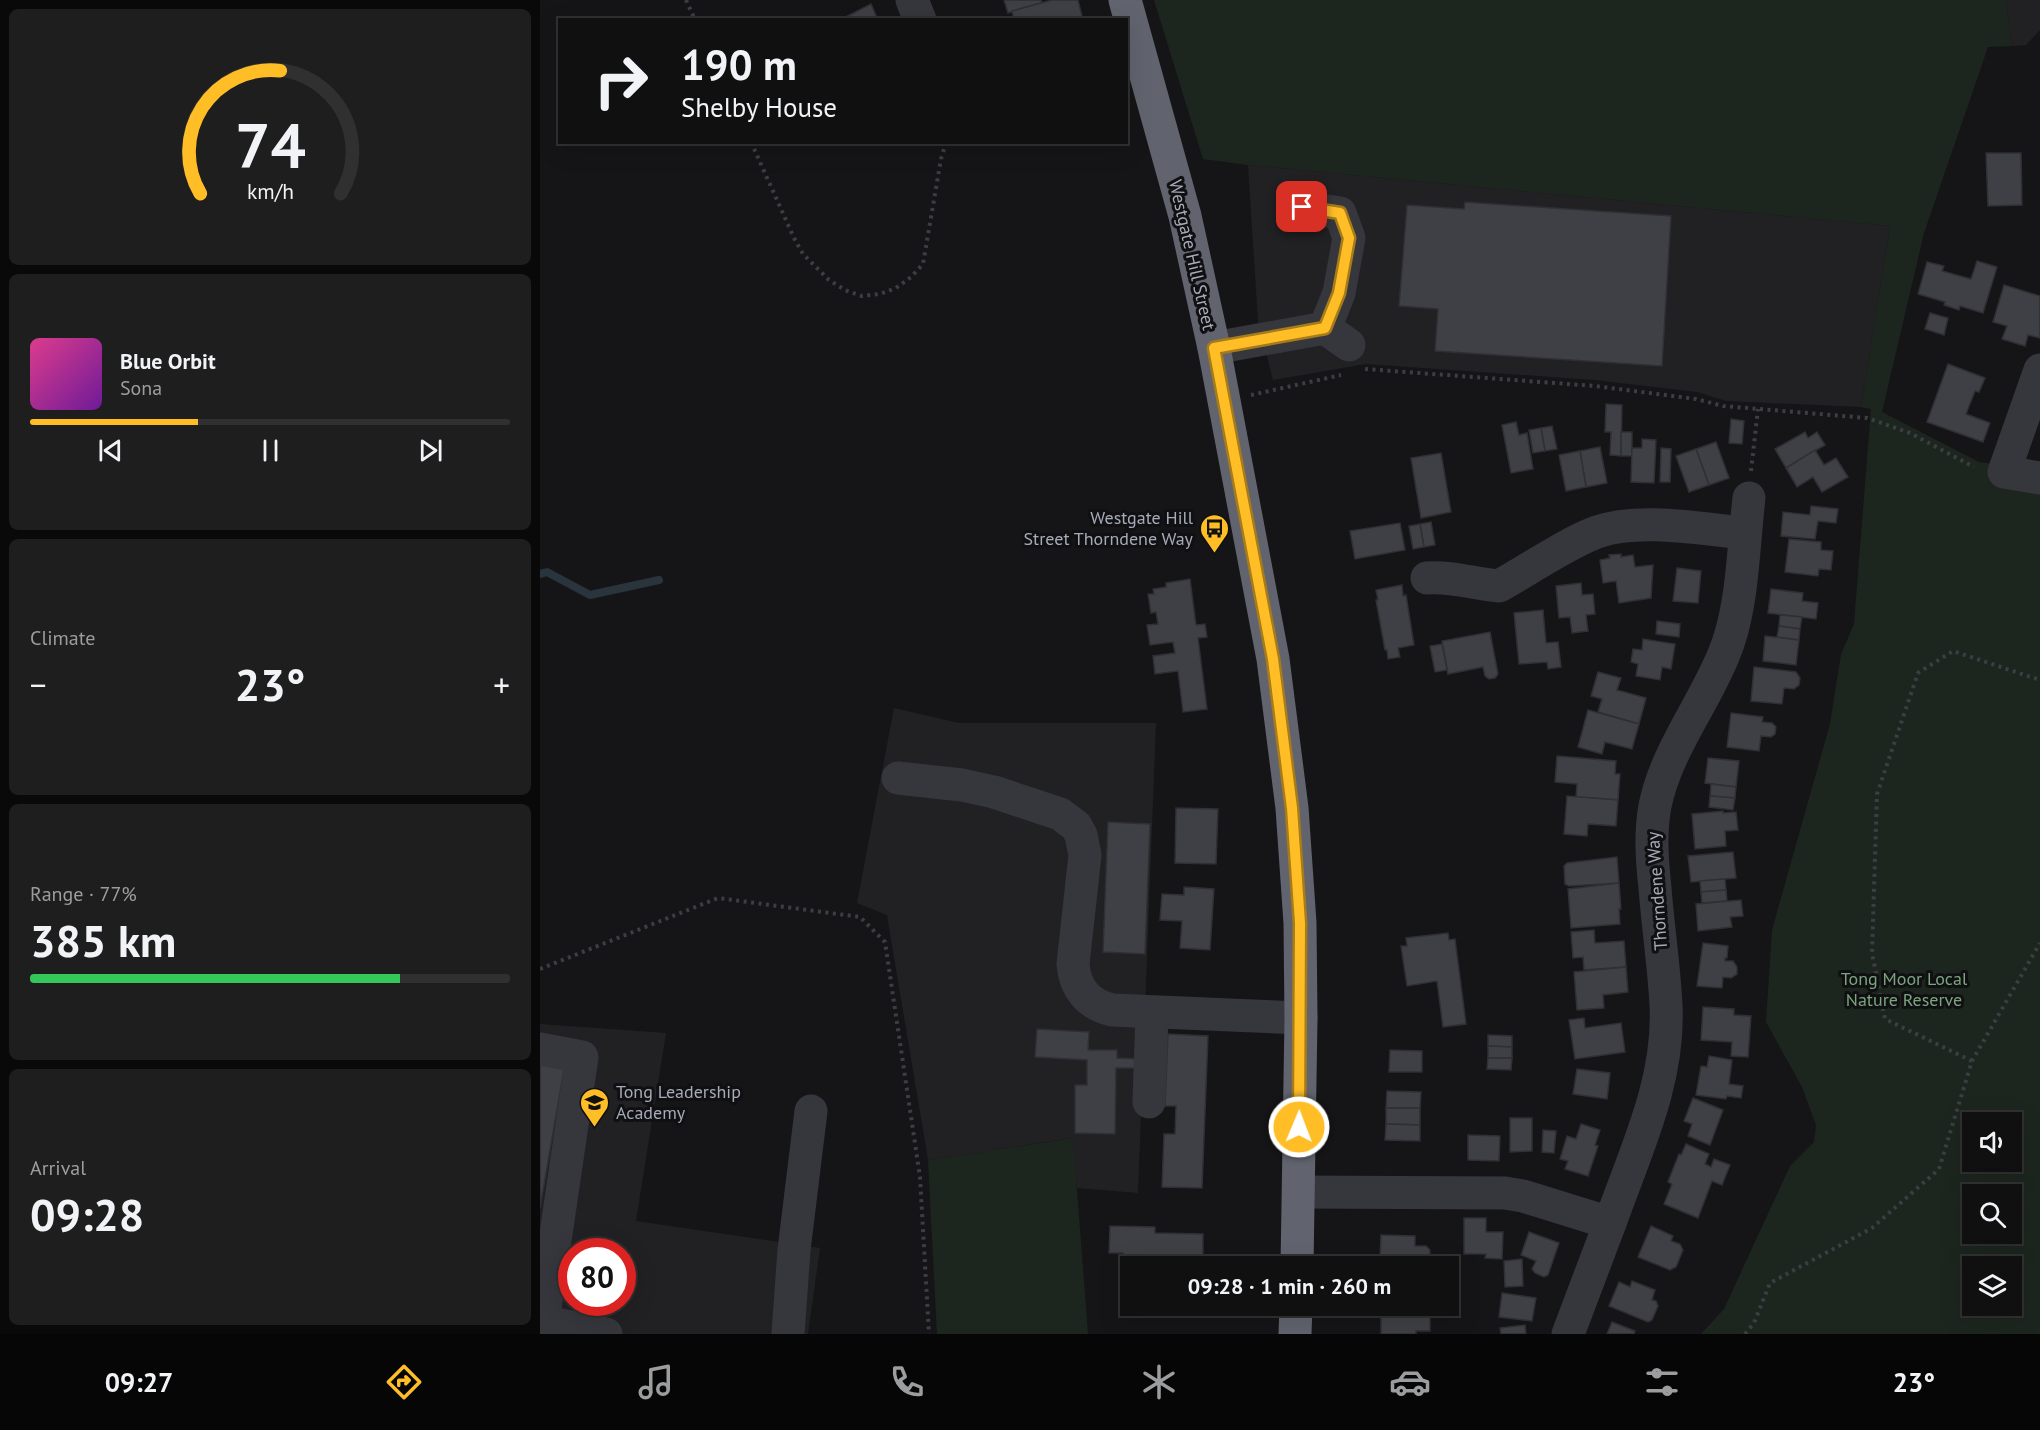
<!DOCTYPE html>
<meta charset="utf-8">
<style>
body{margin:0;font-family:"PT Sans",sans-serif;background:#1e1e1f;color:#f1f3f6;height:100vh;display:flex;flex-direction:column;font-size:22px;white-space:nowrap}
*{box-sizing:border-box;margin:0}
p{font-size:20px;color:#9c9d9f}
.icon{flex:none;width:33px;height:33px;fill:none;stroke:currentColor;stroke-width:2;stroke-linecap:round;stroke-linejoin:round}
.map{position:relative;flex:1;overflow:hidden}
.panel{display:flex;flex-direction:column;gap:9px;padding:9px;background:#090909;width:540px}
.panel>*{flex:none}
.guide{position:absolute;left:18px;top:18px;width:570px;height:126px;border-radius:0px;box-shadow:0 6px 24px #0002,0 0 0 2px #303031;background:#101011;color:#f1f3f6;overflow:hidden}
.controls{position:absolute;left:1422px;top:1112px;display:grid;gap:12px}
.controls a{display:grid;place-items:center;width:60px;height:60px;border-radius:0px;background:#101011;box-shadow:0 6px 24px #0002,0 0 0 2px #303031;font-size:30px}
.speed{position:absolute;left:18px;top:1238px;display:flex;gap:12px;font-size:30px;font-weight:700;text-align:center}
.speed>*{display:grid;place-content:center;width:78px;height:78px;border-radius:50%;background:#101011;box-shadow:0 6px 24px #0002,0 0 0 2px #303031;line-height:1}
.speed .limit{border:9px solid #d22;background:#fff;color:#111}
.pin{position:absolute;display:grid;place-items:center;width:51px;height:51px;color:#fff;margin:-26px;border-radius:12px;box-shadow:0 3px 9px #0006}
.me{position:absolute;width:66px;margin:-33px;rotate:1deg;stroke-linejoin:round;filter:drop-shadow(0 0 4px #0008)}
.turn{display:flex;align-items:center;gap:21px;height:126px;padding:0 24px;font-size:27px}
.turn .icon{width:78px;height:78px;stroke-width:2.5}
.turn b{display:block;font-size:42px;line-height:51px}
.big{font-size:45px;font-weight:800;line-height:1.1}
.panel .widget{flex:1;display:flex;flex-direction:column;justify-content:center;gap:9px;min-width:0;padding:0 21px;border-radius:9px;background:#1e1e1f}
.panel .dial{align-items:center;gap:0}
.dial svg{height:156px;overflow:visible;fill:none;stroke:#303031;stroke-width:7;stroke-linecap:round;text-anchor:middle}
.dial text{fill:#f1f3f6;stroke:none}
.song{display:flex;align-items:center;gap:18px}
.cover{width:72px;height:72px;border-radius:9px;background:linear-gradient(135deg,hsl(330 70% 55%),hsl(280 70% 35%))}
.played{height:6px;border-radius:3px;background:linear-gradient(90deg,#ffbd26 35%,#303031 35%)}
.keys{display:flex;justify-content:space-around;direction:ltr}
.heat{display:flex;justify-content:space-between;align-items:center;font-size:33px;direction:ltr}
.charge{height:9px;border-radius:4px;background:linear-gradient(90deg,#34c759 77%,#303031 0)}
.trip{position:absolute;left:580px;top:1256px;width:339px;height:60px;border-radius:0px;background:#101011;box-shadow:0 6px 24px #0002,0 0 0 2px #303031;font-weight:800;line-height:60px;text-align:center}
.tab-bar{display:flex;height:96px;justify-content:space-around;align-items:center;background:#060607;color:#9c9d9f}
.tab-bar .icon{width:42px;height:42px}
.tab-bar .on{color:#ffbd26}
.tab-bar b{font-size:27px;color:#f1f3f6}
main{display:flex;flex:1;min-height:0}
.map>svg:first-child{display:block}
.built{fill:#212124;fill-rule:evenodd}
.green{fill:#1d261e;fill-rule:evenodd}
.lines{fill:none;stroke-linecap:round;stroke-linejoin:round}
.stream{stroke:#2a343c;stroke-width:8}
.building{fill:#3f4045;stroke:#2f2f34;stroke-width:1.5}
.path{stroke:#3c3e44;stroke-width:4;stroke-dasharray:3 4.5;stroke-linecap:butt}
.minor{stroke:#36373d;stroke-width:33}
.highway{stroke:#61646e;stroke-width:33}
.route-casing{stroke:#a67b19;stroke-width:15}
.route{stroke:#ffbd26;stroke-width:10}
.labels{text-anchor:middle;stroke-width:6;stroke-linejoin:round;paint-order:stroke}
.street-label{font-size:18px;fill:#a6abb9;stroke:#101012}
.poi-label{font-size:18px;fill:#a6abb9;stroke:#101012;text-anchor:end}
.park-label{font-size:18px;fill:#7ba57f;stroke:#101012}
</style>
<main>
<section class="panel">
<div class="widget dial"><svg viewBox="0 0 100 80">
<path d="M14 69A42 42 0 1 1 86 69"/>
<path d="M14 69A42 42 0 0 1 55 6" stroke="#ffbd26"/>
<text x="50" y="56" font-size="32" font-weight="700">74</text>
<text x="50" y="72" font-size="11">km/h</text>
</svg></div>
<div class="widget">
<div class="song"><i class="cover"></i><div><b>Blue Orbit</b><p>Sona</p></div></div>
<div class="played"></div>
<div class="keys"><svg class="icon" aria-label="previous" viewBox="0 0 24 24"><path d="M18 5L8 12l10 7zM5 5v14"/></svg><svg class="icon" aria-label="pause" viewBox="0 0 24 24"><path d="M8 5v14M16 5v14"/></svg><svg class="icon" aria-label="next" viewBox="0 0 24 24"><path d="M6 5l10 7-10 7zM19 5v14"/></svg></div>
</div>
<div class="widget"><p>Climate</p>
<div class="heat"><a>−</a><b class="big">23°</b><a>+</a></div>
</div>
<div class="widget"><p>Range · 77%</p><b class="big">385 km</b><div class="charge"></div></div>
<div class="widget"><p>Arrival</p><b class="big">09:28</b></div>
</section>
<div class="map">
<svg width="1500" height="1334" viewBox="0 0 1500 1334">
<rect width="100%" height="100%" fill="#151517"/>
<g class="built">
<path d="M1466,0H1500V30L1486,45L1472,46Z"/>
<path d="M708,165L1350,226L1321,407L1186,401L1157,392L1054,380L826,364L733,380L718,321Z"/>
<path d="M354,708L419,723H616L598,1193L537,1188L532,1138L388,1160L347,915L317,903Z"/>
<path d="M0,1024L126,1033L96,1221L280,1248L268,1334H0ZM32,1251H82V1302H32Z"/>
</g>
<g class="green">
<path d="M614,0H1466L1472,46L1448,47L1384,233L1342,412L1439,462L1500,470V1334H1161L1184,1309L1250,1166L1274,1142L1276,1125L1262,1087L1226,1022L1232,930L1290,724L1301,654L1314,624L1331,409L1321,407L1350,226L708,165L663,159ZM1432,1122H1472V1161H1432ZM1432,1194H1472V1233H1432ZM1432,1266H1472V1305H1432Z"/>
<path d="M533,1138L548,1334H397L388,1160Z"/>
</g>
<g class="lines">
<path class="stream" d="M0,574L7,572L50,595L119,580"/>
</g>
<g class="building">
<path d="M464,0H501L502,3L468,13Z"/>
<path d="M512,0H538L543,20H474L472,11Z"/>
<path d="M331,4L337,18L333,20H300Z"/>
<path d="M1446,153H1481L1482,205L1448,206Z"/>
<path d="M925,202L1131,216L1122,366L895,351L898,309L859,306L867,205L924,209Z"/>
<path d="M1437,261L1457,267L1443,313L1420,306L1419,310L1404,305L1405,302L1378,294L1387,262L1404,266L1402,271L1431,279Z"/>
<path d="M1464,285L1500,296V338L1488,335L1485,346L1462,339L1467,326L1453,322Z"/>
<path d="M1390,313L1408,318L1404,335L1385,329Z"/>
<path d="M1408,364L1445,378L1439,392L1435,391L1426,414L1450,423L1443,442L1387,422Z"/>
<path d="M1066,404L1082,405L1081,456L1070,455L1071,432H1065Z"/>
<path d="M1191,419L1204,421L1202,444L1189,443Z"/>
<path d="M976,422L979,435L987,433L993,469L971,473L962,425Z"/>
<path d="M1012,426L1017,449L1005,451L1001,428Z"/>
<path d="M1001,428L1005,451L993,453L989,430Z"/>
<rect x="1081" y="432" width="11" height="24"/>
<path d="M1265,432L1268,438L1277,432L1285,445L1246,468L1235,449Z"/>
<path d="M1102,439L1116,440L1114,483L1091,482L1092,448H1102Z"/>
<path d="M1176,442L1189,478L1169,485L1156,449Z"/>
<path d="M1060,447L1067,483L1046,487L1040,451Z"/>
<path d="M1121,448L1131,449L1130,482H1120Z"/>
<path d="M1156,449L1169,485L1149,492L1136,456Z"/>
<path d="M1275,450L1284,465L1296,458L1308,477L1282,492L1273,477L1257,487L1246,468Z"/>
<path d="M1040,451L1046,487L1026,491L1019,455Z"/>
<path d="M901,453L911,512L881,518L871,458Z"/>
<path d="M1271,506L1298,509L1296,523L1278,521L1275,539L1241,536L1243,512L1270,515Z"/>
<path d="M891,522L895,545L884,547L880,524Z"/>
<path d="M860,523L865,550L815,559L810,531Z"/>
<path d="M880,524L884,547L873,549L869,526Z"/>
<path d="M1249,539L1281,542V550L1293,551L1291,570L1279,569L1278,576L1245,572Z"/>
<path d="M1081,554V557L1093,555L1095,567L1113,565L1111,598L1079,603L1076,581L1063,583L1060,560L1070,558L1069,555Z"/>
<path d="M1137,568L1161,571L1158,603L1133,601Z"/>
<path d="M650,579L656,625L665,624L667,637L658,638L667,709L643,712L638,671L615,674L613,656L635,653L633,642L610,645L607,625L618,624L616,612L611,613L608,594H614L613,589L626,587V583Z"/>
<path d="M1041,583L1042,595L1053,594L1055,614L1046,615L1048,631L1032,633L1030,617L1019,618L1016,586Z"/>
<path d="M862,585L863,596L866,595L874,645L858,648L860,657L848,659L847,650H845L836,600H838L836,590Z"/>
<path d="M1231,589L1263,593L1262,601L1278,603L1276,619L1228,613Z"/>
<path d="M1003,610L1006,643L1018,642L1021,667L1008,669L1007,662L979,664L974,613Z"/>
<path d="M1240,615L1262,617L1260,629L1239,626Z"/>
<path d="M1117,621L1140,624L1139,637L1116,634Z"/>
<path d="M1239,626L1260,629L1259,640L1237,637Z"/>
<path d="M950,632L958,674L955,678L949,679L945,676L943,667L908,674L902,641Z"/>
<path d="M1225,636L1259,640L1256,665L1223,661Z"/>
<path d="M1103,639L1135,644L1131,669L1122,667L1120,680L1096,676L1098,664L1091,662L1093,649L1102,650Z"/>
<path d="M902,644L907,670L895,672L890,646Z"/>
<path d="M1214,667L1256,672L1260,678L1259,685L1254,689L1244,688L1242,704L1211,701Z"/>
<path d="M1058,672L1081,678L1077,690L1106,698L1099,724L1058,712L1062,699L1051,696Z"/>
<path d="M1048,710L1099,724L1092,749L1065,742L1062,754L1038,747Z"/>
<path d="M1191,713L1223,717L1222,722L1232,723L1236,727L1235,734L1231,737L1221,736L1219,751L1187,747Z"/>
<path d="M1017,756L1076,761L1075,774H1080L1078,800L1036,797L1037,784L1015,782Z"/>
<path d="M1168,758L1199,761L1196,787L1165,783Z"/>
<path d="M1171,784L1196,787L1195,798L1170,796Z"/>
<path d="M1027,796L1078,800L1076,826L1048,824L1047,836L1024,834Z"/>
<path d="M1170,796L1195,798L1193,810L1169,807Z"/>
<path d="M636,808L678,809L676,864L635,863Z"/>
<path d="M1183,811V813L1196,812L1198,830L1185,831L1186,846L1155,849L1152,814Z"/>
<path d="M568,822L610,824L605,954L563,952Z"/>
<path d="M1193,852L1196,878L1151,882L1148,856Z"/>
<path d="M1077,857L1079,883L1029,886L1025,884L1024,866L1027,863Z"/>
<path d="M1185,879L1186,890L1161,892L1160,881Z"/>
<path d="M1079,883L1081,909H1079L1080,924L1031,928L1028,889Z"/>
<path d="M644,887L674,889L670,950L640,948L642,921L620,920L622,894L644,895Z"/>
<path d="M1186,890L1187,901L1162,903L1161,892Z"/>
<path d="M1201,900L1203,916L1190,917L1192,927L1158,931L1156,904Z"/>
<path d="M1054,930L1055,943L1084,941L1086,967L1044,970L1043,957L1033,958L1031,932Z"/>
<path d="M908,933L909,940L915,939L926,1024L903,1027L897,981L867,986L861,946H867L866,938Z"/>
<path d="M1163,943L1188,946L1187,958H1185V961H1193L1197,967V974L1191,978L1183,977L1182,988L1157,986Z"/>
<path d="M1086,967L1088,992L1063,995L1064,1008L1037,1010L1034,972Z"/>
<path d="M1163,1007L1194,1009V1015L1211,1016L1208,1057L1191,1056L1192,1042L1161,1040Z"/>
<path d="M1044,1018L1045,1028L1081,1023L1085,1052L1035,1059L1029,1020Z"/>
<path d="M497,1029L549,1032L548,1050H577V1058L600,1059V1068H576L575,1134L535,1133V1085H547V1060L495,1057Z"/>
<path d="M628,1034L668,1036L662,1188L622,1187L624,1134H635L636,1106H625Z"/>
<path d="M948,1035L972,1036V1047L948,1046Z"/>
<path d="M948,1046L972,1047V1058H948Z"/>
<path d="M850,1050L882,1051V1072H849Z"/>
<path d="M1169,1056L1192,1060L1189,1084L1203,1086L1201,1098L1187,1096L1186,1099L1156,1095L1161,1066L1167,1067Z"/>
<path d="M948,1058H972L971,1070L947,1069Z"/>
<path d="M0,1060L25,1064L0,1208Z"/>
<path d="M1037,1069L1070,1073L1067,1099L1033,1094Z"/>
<path d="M847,1091L881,1092L880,1108H846Z"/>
<path d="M1153,1098L1183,1110L1170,1145L1148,1136L1152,1124L1144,1121Z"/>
<path d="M846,1108H880V1125L846,1124Z"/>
<path d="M970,1118H992V1151L970,1152Z"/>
<path d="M846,1124L880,1125V1141L845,1140Z"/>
<path d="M1041,1124L1060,1130L1055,1145L1058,1146L1048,1176L1025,1169L1028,1161L1020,1159L1027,1136L1036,1139Z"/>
<path d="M1003,1130L1016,1131L1014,1153L1002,1152Z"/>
<path d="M928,1135L960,1136L959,1161L928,1160Z"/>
<path d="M1146,1144L1169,1154L1165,1164L1171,1167L1174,1159L1190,1165L1182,1185L1172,1181L1158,1218L1124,1204L1132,1184L1128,1182L1139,1154L1141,1155Z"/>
<path d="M924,1218H946V1232H963L962,1259L945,1258L946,1254H924Z"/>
<path d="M570,1226L615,1227V1233L663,1234V1260L649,1259V1266H591V1300H582L583,1253H569Z"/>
<path d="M1111,1226L1133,1236L1131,1241L1140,1244L1143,1250L1136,1267L1130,1270L1098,1257Z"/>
<path d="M989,1232L1019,1243L1008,1275L1004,1277L995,1273L992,1269L996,1261L981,1255Z"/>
<path d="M841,1235L875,1236V1246H886L890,1250V1256L886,1259L840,1258Z"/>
<path d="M982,1259L983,1286L965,1287L964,1261Z"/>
<path d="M1092,1281L1115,1290L1112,1300L1116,1301L1118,1306L1112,1320L1108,1322L1069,1306L1079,1282L1090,1287Z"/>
<path d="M962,1293L996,1298L992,1321L959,1317Z"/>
<path d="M841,1313L890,1314V1331H876V1334H841Z"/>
<path d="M1072,1322L1095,1331L1094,1334H1067Z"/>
<path d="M985,1325L986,1334H961L960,1328Z"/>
</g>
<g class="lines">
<g class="path">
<path d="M146,0L155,20"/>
<path d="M211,142L254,238L263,254L289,280L305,290L322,296L340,294L356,288L371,277L383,264L401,159L406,142"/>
<path d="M825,369L1055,386L1156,399L1183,406L1327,418L1370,433L1434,467"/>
<path d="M711,395L801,375"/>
<path d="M1211,471L1218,409"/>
<path d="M0,969L178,898L320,917L345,942L380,1177L389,1334"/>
<path d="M1432,1061L1345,1019L1332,953L1337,794L1378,673L1413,651L1500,680"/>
<path d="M1205,1334L1214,1323L1230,1283L1332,1228L1399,1169L1432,1061L1500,943"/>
</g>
<g class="minor">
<path d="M372,0L380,20"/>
<path d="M785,328L809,345"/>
<path d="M674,348L785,328L799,293L809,238L800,213L762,207"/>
<path d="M1500,370L1464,472L1500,478"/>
<path d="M887,578C911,576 935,584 959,586C990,569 1025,544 1057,532C1099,517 1161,529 1205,533"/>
<path d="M358,778L422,785L454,792L520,814L536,826L541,835L545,855L533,964C535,989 548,1004 572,1010L761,1018"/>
<path d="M0,1049L42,1057L3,1322"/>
<path d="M609,1102L612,1013"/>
<path d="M759,1192L965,1193L983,1196L1070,1223C1095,1152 1130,1082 1126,1005C1124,966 1118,927 1115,888C1112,860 1110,833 1115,806C1126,751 1163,706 1184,654C1203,609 1203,548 1209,498"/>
<path d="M0,1321L66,1334"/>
<path d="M248,1334L254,1250L271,1111"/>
<path d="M1028,1334L1070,1223"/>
</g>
<g class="highway">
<path d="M585,0L645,216L674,348L733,659L752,808L760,923L761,1018L757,1266"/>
<path d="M755,1334L756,1305"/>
</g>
</g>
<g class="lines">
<defs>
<path id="route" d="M759,1127L760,923L752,808L733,659L674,348L785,328L799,293L809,238L800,213L762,207"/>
</defs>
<use href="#route" class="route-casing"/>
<use href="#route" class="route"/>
</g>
<defs>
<symbol id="bus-pin" viewBox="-11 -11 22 30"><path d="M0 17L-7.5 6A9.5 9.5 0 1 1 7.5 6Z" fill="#ffbd26" stroke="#101012"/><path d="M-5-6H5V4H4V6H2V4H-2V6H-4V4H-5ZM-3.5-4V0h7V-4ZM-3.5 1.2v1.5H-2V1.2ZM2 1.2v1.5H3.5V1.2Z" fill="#111"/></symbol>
<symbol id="school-pin" viewBox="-11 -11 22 30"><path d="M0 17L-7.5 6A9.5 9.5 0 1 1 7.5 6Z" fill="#ffbd26" stroke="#101012"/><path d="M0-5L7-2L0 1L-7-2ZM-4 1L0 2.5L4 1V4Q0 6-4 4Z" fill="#111"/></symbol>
</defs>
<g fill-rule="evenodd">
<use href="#bus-pin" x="658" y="512" width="33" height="45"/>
<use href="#school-pin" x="38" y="1086" width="33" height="45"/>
</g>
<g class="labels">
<g class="street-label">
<text transform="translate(652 255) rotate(77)" y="6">Westgate Hill Street</text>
<text transform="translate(1117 891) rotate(-94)" y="6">Thorndene Way</text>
</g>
<g class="poi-label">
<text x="653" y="524">Westgate Hill<tspan x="653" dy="21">Street Thorndene Way</tspan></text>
<text x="76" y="1098" text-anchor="start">Tong Leadership<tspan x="76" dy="21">Academy</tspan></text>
</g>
<g class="park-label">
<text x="1364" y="985">Tong Moor Local<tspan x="1364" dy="21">Nature Reserve</tspan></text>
</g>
</g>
</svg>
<div class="controls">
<a><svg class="icon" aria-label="sound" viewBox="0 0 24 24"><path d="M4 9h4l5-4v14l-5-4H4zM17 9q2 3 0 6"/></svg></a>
<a><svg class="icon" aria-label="search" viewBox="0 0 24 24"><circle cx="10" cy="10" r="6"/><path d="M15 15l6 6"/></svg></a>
<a><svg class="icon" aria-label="layers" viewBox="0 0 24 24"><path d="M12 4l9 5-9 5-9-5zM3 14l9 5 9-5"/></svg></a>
</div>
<div class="speed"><div class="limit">80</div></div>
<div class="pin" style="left:762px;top:207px;background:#d93025"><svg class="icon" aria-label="arrive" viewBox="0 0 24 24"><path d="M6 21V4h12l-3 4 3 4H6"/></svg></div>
<svg class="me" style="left:759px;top:1127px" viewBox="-20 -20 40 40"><circle r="17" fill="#ffbd26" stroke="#fff" stroke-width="3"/><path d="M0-11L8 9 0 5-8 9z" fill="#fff"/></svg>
<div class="trip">09:28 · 1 min · 260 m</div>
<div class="guide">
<div class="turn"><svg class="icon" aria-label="right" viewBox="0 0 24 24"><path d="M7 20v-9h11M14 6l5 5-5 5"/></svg><div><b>190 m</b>Shelby House</div></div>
</div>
</div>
</main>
<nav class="tab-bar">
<b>09:27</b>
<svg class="icon on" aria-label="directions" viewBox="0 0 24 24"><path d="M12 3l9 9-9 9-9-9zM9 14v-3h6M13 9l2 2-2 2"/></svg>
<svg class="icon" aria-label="music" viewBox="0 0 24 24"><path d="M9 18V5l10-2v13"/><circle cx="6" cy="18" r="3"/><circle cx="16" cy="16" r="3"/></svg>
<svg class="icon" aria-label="phone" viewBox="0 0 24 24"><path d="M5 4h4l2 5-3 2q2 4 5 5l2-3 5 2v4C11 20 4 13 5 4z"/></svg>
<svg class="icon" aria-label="climate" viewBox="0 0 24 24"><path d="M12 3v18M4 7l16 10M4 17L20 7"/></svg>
<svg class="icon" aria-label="car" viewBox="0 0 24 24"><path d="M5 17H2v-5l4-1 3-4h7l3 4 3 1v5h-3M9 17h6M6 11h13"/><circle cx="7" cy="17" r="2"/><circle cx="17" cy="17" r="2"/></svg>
<svg class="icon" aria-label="filters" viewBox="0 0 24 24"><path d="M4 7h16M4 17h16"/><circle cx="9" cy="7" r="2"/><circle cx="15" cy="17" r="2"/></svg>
<b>23°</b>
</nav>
